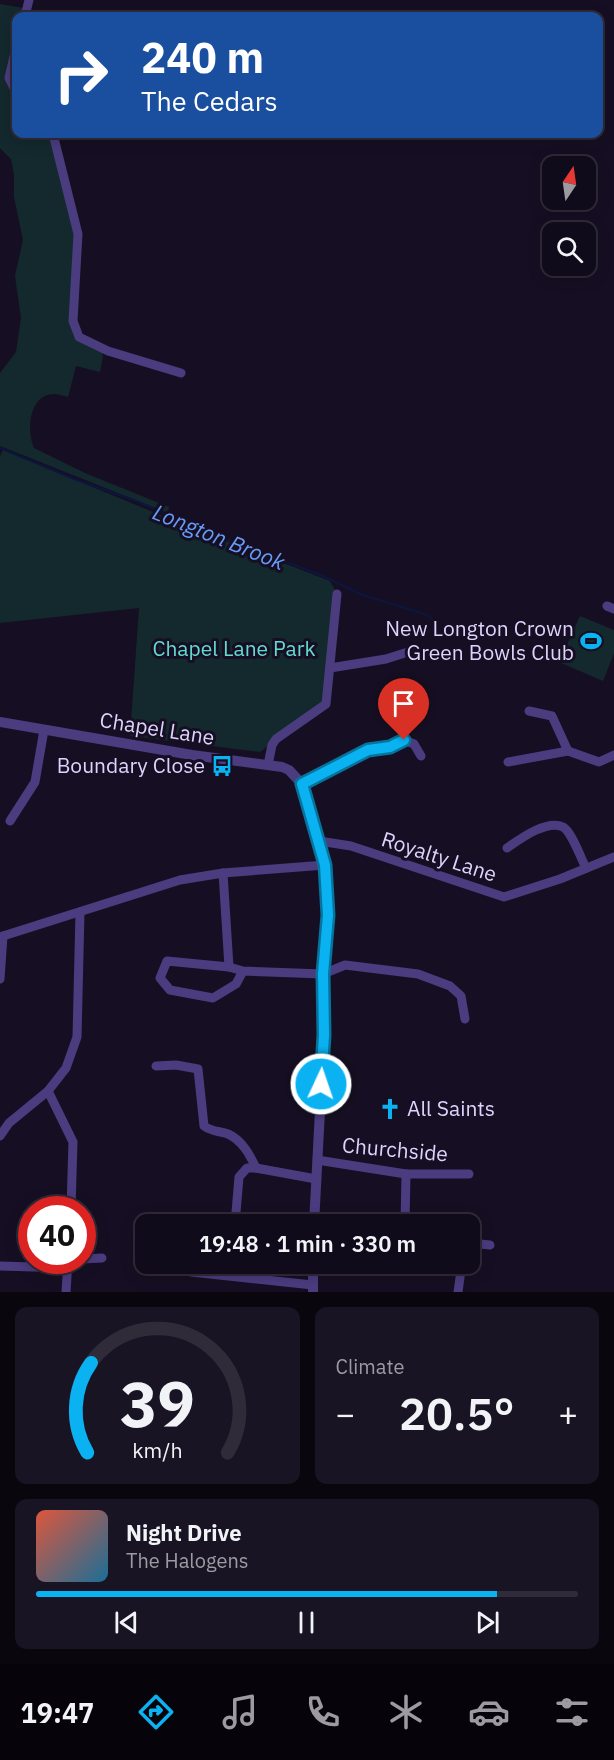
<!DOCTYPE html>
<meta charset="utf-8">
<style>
body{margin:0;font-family:"IBM Plex Sans",sans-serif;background:#191423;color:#f1f3f6;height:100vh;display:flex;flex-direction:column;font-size:22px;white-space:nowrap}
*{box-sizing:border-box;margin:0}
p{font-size:20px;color:#9c9ba2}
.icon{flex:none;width:33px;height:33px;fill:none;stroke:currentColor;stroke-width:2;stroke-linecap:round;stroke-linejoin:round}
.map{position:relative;height:1292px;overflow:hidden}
.side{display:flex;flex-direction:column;gap:15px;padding:15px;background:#09060e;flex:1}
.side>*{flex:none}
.hud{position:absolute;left:12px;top:12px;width:591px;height:126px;border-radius:12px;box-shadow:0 3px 15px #0003,0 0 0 2px #302b39;background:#1a4fa0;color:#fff;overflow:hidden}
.needle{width:39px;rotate:13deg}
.tools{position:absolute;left:542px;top:156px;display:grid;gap:12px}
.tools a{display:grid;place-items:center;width:54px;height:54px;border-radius:12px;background:#100b1a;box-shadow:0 3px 15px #0003,0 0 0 2px #302b39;font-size:30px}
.speed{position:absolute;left:18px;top:1196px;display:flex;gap:12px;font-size:30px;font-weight:700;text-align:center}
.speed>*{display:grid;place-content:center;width:78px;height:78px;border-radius:50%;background:#100b1a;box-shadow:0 3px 15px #0003,0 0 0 2px #302b39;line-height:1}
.speed .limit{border:9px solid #d22;background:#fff;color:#111}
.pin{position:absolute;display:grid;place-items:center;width:51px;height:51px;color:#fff;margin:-62px -26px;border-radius:50% 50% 50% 0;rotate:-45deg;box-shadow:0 0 6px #0007}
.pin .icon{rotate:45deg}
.me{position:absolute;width:66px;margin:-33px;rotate:3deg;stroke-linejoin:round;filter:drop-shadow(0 0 4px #0008)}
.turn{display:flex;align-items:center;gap:21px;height:126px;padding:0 30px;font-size:27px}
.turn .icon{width:78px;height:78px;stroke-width:2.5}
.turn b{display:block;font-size:42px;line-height:51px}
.big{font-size:45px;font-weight:600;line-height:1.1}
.side .card{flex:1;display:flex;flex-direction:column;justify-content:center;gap:9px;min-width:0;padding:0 21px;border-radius:12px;background:#191423}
.side .dial{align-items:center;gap:0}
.dial svg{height:156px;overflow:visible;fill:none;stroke:#302b39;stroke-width:7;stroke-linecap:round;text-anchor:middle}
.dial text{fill:#f1f3f6;stroke:none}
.song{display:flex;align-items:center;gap:18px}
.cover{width:72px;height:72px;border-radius:9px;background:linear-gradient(135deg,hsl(10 70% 55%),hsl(200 70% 35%))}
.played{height:6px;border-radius:3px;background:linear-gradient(90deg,#0ab2f2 85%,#302b39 85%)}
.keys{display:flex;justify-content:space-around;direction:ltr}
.heat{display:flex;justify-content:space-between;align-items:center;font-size:33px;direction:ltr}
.side .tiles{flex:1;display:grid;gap:15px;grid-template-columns:1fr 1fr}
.card:last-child{grid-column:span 2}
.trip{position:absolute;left:135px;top:1214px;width:345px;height:60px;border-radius:12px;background:#100b1a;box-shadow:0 3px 15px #0003,0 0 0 2px #302b39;font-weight:600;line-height:60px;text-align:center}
.menu{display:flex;height:96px;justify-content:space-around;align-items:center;background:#06040a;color:#9c9ba2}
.menu .icon{width:42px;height:42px}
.menu .current{color:#0ab2f2}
.menu b{font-size:27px;color:#f1f3f6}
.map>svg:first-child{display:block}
.green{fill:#13292d}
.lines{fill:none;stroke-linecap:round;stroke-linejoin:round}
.stream{stroke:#0c163f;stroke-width:2}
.minor{stroke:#4b3c80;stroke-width:9}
.tertiary{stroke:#4b3c80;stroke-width:10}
.route-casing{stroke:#06749d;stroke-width:15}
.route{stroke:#0ab2f2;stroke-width:10}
.labels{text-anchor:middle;stroke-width:6;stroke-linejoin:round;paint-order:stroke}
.poi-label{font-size:21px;fill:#dfd3fd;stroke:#160f23;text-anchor:end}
.park-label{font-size:21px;fill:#62dad1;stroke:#160f23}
.street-label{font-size:21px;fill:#dfd3fd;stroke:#160f23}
.water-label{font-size:22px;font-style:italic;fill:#669bf8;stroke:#160f23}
</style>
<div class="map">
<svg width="614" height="1292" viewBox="0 0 614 1292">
<rect width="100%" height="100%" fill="#160f23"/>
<g class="green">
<path d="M0,4L23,8L21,16H16V34L6,75L16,96V134H51L75,233L70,324L74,337L102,352L103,356L100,372L76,366L68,397C64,396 58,394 54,394C29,394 26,431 34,448L85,473L169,507L168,513L0,446V373L16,352L21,318L15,276L23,240L14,197V175L11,159L0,148Z"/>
<path d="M3,450L175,521L330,581L337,594L327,701L260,752L130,736L139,608L0,623V456Z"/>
<path d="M580,616L614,630V653L603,681L559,662Z"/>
</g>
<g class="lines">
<path class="stream" d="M0,448L74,479L139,502L197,528L323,576L360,594L427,615L439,624"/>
<g class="minor">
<path d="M25,16L29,0"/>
<path d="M16,48L9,78L16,92"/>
<path d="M53,134L78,234L73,321L79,337L108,351L181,373"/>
<path d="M607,606L614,609"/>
<path d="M330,668L386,659L411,651"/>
<path d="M529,711L552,716L568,751"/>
<path d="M508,762L568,751L599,762L614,755"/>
<path d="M268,765L272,745L276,739L326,704L337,594"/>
<path d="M302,784L368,750L390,747L404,740L414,744L421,756"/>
<path d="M10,821L35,782L44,730"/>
<path d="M319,841L351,846L504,897L560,879L614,857"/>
<path d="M507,848C520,839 547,819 563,827C572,832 581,859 586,868"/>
<path d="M223,873L229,967"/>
<path d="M0,937L180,880L223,873L325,865"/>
<path d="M243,971L236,984L213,998L170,990L160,978L167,961L229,967L243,971L323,974L345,965L418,974L450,986L461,996L465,1019"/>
<path d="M0,979L3,936"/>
<path d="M156,1066L176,1065L198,1069L204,1126C212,1132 220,1131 228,1134C242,1140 250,1155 256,1168L316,1179"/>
<path d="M48,1091L73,1142L71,1209"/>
<path d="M0,1136L9,1123L48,1091L66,1068L77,1037L80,912"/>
<path d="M317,1160L406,1174H469"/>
<path d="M235,1224L239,1177L247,1168H256"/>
<path d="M405,1224L406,1174"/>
<path d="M470,1243L490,1245"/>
<path d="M82,1259L102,1258"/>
<path d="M0,1266L67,1268"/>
<path d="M191,1272L313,1285"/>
<path d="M66,1292L68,1260"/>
<path d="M458,1292L462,1263"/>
</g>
<g class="tertiary">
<path d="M0,722L192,755L282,767L289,770L302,784L325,865L328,914L323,974L324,1035L314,1224"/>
<path d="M313,1292V1263"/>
</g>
</g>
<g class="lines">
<defs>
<path id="route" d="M321,1084L324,1035L323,974L328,915L325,865L302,784L368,750L390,747L404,740"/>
</defs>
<use href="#route" class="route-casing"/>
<use href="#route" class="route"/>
</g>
<defs>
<symbol id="stadium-bare" viewBox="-9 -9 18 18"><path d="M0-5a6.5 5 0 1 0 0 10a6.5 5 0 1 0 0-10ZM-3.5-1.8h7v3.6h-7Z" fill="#0ab2f2" stroke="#160f23" stroke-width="2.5" paint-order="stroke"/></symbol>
<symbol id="bus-bare" viewBox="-9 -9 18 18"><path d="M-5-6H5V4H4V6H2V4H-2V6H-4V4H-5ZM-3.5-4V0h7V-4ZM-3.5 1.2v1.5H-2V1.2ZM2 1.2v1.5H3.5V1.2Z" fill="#0ab2f2" stroke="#160f23" stroke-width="2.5" paint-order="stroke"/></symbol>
<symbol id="church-bare" viewBox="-9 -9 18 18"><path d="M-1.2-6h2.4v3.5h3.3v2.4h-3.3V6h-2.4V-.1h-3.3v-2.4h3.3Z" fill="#0ab2f2" stroke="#160f23" stroke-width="2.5" paint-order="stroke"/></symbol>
</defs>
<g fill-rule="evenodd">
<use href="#stadium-bare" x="576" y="626" width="30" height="30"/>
<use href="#bus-bare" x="207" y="751" width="30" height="30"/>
<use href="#church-bare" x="375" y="1094" width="30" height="30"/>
</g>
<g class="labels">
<g class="poi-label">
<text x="574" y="636">New Longton Crown<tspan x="574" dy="24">Green Bowls Club</tspan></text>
<text x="205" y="773">Boundary Close</text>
<text x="407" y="1116" text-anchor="start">All Saints</text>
</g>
<g class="park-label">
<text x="234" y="656">Chapel Lane Park</text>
</g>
<g class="street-label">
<text transform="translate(157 729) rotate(9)" y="7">Chapel Lane</text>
<text transform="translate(439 857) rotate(18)" y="7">Royalty Lane</text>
<text transform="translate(395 1150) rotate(5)" y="7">Churchside</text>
</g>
<g class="water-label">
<text transform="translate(219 537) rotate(22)" y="8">Longton Brook</text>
</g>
</g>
</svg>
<div class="tools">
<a><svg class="needle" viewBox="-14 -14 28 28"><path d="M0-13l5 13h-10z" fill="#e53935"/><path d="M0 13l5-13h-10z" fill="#9c9ba2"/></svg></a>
<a><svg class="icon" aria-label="search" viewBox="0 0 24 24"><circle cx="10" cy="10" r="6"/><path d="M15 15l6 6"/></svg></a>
</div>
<div class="speed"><div class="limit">40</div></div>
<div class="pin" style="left:404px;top:740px;background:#d93025"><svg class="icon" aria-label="arrive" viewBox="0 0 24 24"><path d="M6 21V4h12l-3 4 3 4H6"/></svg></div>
<svg class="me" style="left:321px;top:1084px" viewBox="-20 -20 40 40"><circle r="17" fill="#0ab2f2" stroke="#fff" stroke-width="3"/><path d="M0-11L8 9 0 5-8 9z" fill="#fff"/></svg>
<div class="trip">19:48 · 1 min · 330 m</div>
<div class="hud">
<div class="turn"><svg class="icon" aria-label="right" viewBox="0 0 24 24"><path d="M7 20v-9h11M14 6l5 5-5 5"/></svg><div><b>240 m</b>The Cedars</div></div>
</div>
</div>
<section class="side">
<div class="tiles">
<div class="card dial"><svg viewBox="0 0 100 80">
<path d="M14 69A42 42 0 1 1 86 69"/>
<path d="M14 69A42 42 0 0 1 16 23" stroke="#0ab2f2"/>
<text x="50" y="56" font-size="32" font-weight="700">39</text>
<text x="50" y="72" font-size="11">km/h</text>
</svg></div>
<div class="card"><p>Climate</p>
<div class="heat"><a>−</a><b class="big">20.5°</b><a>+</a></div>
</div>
<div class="card">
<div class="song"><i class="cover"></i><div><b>Night Drive</b><p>The Halogens</p></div></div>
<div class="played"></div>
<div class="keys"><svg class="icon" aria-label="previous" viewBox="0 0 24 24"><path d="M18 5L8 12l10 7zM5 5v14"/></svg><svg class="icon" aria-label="pause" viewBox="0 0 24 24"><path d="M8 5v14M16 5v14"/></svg><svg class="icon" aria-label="next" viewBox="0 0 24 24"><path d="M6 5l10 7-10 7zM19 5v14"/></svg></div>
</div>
</div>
</section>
<nav class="menu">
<b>19:47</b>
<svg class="icon current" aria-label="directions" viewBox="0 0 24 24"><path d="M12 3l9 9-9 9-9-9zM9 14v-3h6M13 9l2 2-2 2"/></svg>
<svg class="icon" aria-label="music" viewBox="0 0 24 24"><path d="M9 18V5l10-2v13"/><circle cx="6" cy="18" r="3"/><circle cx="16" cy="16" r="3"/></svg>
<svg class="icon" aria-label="phone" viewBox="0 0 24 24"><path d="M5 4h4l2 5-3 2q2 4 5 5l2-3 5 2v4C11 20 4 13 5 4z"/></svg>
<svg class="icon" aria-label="climate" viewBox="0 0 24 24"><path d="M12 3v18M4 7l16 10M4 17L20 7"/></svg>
<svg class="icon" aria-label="car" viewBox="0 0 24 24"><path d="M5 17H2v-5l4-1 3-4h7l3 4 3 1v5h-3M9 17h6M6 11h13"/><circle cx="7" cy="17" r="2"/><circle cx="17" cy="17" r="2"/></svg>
<svg class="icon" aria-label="filters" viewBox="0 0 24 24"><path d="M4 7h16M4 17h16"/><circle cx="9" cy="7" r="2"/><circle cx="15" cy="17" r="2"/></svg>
</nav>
